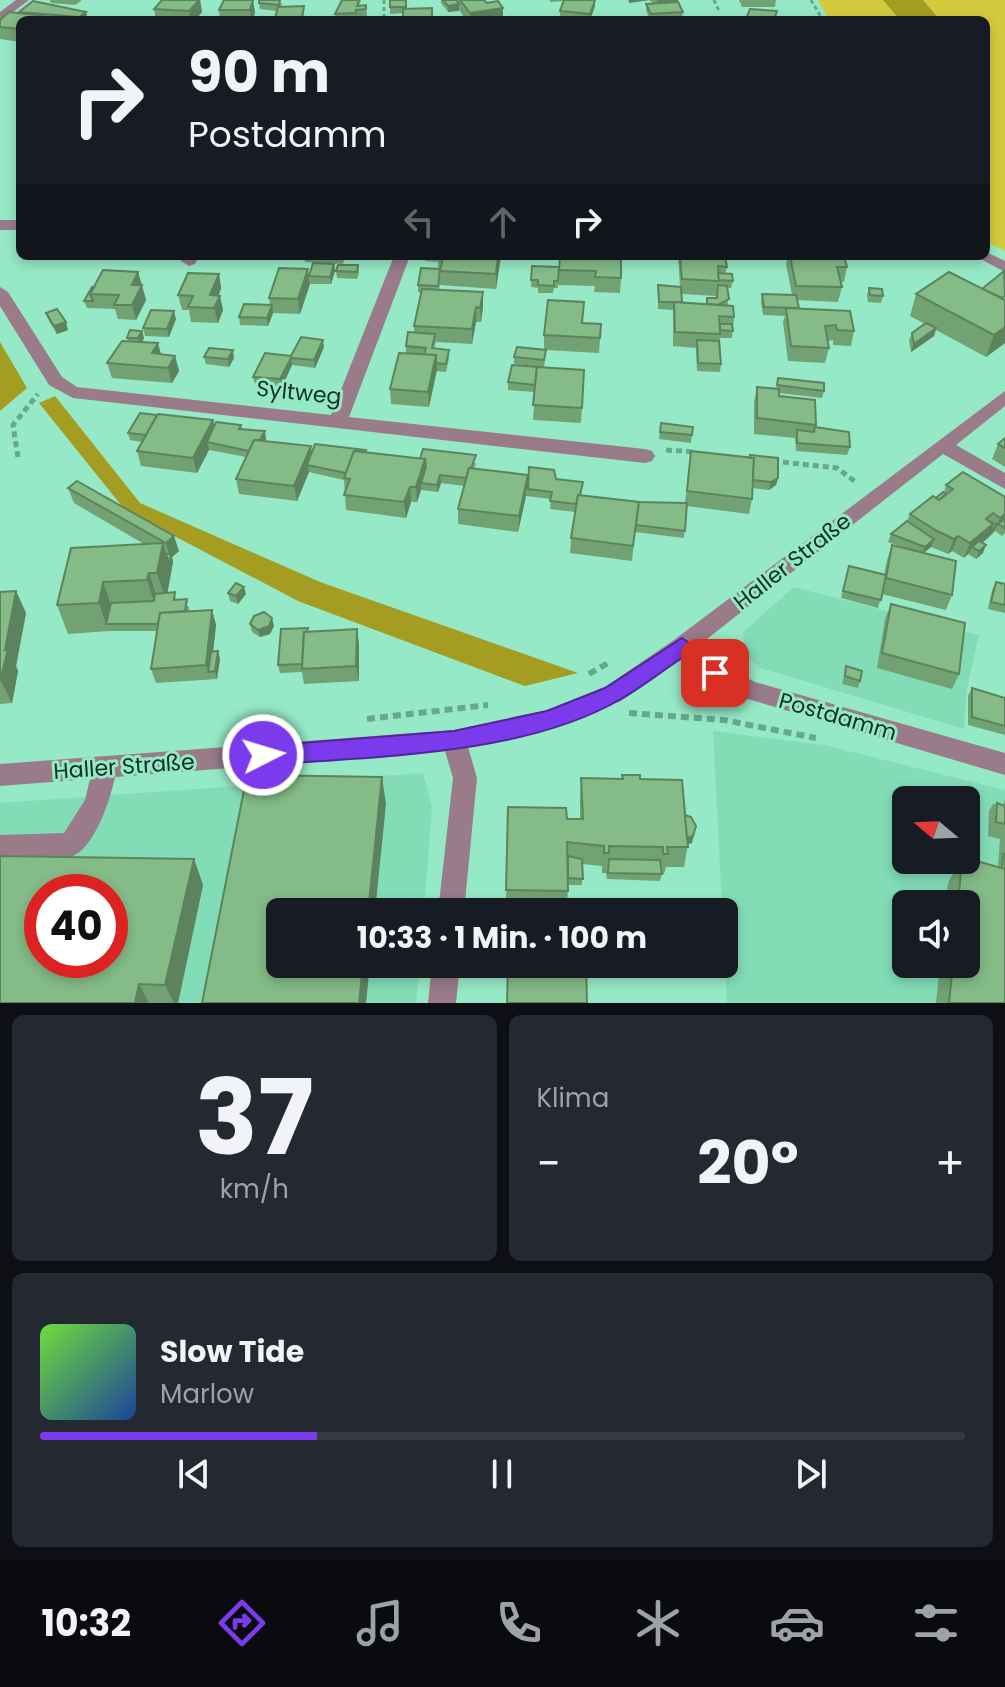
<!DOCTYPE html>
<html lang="de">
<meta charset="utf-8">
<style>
body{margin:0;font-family:Poppins,sans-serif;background:#242831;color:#f1f3f6;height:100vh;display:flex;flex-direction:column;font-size:30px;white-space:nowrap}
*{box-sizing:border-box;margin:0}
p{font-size:26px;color:#9ea1a6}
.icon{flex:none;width:44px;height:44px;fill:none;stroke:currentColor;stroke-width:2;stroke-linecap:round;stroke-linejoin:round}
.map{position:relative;height:1003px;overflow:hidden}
.details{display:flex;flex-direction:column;gap:12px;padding:12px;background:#0d0f14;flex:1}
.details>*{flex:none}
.top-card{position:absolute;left:16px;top:16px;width:974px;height:244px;border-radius:12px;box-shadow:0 4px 12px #0003;background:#171b24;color:#f1f3f6;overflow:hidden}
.needle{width:52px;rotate:289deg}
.fabs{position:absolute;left:892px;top:786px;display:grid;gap:16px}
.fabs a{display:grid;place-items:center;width:88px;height:88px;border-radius:12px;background:#171b24;box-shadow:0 4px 12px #0003;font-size:40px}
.speed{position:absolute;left:24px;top:874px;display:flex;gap:16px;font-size:40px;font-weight:700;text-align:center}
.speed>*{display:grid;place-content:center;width:104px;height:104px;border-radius:50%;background:#171b24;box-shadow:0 4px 12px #0003;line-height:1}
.speed .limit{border:12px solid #d22;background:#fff;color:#111}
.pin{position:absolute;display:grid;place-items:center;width:68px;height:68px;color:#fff;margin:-34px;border-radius:16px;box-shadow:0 4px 12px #0006}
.me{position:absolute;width:88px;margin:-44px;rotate:85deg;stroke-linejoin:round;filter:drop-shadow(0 0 6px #0008)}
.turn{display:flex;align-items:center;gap:28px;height:168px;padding:0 40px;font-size:36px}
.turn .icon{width:104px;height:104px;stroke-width:2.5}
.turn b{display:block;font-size:56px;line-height:68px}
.lanes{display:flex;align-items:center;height:76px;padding:0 40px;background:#0003;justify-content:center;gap:40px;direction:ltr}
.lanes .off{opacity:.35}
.big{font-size:60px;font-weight:700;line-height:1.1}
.details .widget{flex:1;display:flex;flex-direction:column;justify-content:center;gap:12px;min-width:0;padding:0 28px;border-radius:12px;background:#242831}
.details .dial{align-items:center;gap:0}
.dial b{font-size:104px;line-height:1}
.song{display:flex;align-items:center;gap:24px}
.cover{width:96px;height:96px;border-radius:12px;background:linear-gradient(135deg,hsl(100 70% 55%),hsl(220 70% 35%))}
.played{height:8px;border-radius:4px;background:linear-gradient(90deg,#7c3aed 30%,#363941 30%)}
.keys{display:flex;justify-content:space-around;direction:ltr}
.heat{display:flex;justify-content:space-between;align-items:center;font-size:44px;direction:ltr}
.details .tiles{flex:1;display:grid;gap:12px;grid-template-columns:1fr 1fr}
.widget:last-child{grid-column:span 2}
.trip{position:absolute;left:266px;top:898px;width:472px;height:80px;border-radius:12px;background:#171b24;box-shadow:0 4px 12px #0003;font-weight:700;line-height:80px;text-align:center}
.tabs{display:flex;height:128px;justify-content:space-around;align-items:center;background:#090b0e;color:#9ea1a6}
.tabs .icon{width:56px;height:56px}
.tabs .selected{color:#7c3aed}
.tabs b{font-size:36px;color:#f1f3f6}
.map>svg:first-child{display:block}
.built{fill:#82ddb7;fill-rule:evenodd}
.green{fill:#d3cb3e}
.forest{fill:#a49d21}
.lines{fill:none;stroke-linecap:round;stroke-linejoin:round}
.path-far2{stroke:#66a88d;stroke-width:3;stroke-dasharray:4 3;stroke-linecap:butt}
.path-far1{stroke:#66a88d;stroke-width:5;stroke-dasharray:6 4;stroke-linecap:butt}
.path{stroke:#66a88d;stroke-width:6;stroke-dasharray:8 5;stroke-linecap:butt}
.minor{fill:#997b8a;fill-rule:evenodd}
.wall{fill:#72a174;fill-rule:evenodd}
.shaded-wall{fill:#5c835e}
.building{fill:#84bb87;stroke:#5c835e;stroke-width:2;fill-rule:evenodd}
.route{fill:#7c3aed;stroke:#51269a;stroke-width:2}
.labels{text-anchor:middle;stroke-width:6;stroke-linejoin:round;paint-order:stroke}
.street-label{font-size:22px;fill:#0f3225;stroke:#96e9c6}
</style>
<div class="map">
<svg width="1005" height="1003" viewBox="0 0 1005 1003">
<rect width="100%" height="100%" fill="#96e9c6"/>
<g class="built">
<path d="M794,587L979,635L967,688L964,729L760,668L746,656L743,632Z"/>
<path d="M713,731L824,745L1005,790V1003H727ZM906,800H966V860H906ZM906,904H966V964H906Z"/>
<path d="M423,773L432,807L424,912H280V964H420L416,1003H0V803ZM42,892H110V960H42Z"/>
</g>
<g class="green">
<path d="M818,0H883L900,20H829Z"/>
<path d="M923,0H1005V251L986,242V20H914L938,19Z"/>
</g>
<g class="forest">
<path d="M883,0H923L939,19L900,20Z"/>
<path d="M0,342L27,388L0,411Z"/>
<path d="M55,396L140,503L320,582L578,673L525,686L298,601L125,510L39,403Z"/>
</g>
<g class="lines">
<g class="path-far2">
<path d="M384,0V20"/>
<path d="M714,0L719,11"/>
<path d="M811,0L823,20"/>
</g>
<g class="path-far1">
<path d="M666,450L695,452"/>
<path d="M18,457L13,425L38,394"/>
<path d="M773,461L837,468L857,483"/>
</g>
<g class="path">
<path d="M589,674L608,663"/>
<path d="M629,713L724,720L816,738"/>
<path d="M367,719L488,705"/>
</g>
<g class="minor">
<path d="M16,0H29L0,22V12Z"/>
<rect x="0" y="220" width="20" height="10"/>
<path d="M986,252L1005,261V272L975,256H986Z"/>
<path d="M183,256H199L195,264L189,266L181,261Z"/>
<path d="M394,256H410L349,417L645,449L652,451L655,456L652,461L645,463L73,398L49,385L0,306V287L8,292L62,377L77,387L331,415Z"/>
<path d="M1005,391V406L956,445L1005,473V489L943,454L698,646L723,666L755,682L1005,753V775L741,697L707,680L681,658L621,701L549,729L468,747L477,778L464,912H438L453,778L445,751L115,777C110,800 95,848 71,857L0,859V835L64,833L85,800L90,779L0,786V764L454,730L547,710L605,687L674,640Z"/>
<path d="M432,964H460L456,1003H428Z"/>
</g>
</g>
<g class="wall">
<path d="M50,0H81V1L75,5L51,3Z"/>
<path d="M162,0H200L202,12L195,20H156L154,9Z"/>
<path d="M224,0L255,12L253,20H220L219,10Z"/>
<path d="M342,0H361L359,6L366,5L367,16H357L356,20H336L335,14Z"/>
<path d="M390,0H406V9L403,13L390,14Z"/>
<path d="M441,0H484L503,20H466L459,10L448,12L441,3Z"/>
<path d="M550,0H595V6L590,20L560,18V11L564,1L550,2Z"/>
<path d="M628,0H678L683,12L682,19L650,20L646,10V4L653,3L649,0L629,3Z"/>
<path d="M739,0H776L775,7H742Z"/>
<path d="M259,3H282L281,7L304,6L303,20H275L277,11L260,9Z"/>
<path d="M19,12H86L87,18L85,20H20V42L0,39V20L20,13Z"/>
<path d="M304,256H345L343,264L305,262Z"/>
<path d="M425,256H501L496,289L440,285L439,290L483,307L481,322H476L472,344L436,342L434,348L449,350V358L446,372L436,371L429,407L391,404L390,389L418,354L406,353V346L414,333V326L421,293L418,292V285L438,269V262L425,261Z"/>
<path d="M560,256L621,278L620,293L594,292L595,286L558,285V283V288H554L553,293H538V288L531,287L532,266L559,267Z"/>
<path d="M678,256H725L727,267L725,274L733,281L731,288H727L728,305L734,317L732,338H720L721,364L720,372L697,371L696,348L673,346V310L658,309V285L680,287ZM682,294L716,296V298H707L706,304L682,302Z"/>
<path d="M788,256H844L847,267L844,282H841L842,287L838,302L797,300L799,308L854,331L851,346L833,345V340L828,341L829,348L825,363L788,361L783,322L785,316L763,315L761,302L762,294L792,295L786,264Z"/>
<path d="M334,264L335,271L331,284H310L309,276Z"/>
<path d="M358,265L359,273L357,279L337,278L336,271Z"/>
<path d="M138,272L146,300L136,320L118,319L115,309L87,308L84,301L94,287Z"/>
<path d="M949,272L1005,343L986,357L936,330L934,336L911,352L909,340L912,333L925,324L910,316L916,294Z"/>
<path d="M219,274L221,288L219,296L223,310L218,323L191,322L189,310H182L178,295Z"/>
<path d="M310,284L300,314L273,313L268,326L240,325L239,317L270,305L269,298Z"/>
<path d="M869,288L883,296L881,303L868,302L867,295Z"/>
<path d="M46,313L68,330L57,334L49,321Z"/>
<path d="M176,319L169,337L145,336L143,328Z"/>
<path d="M583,323L601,324L599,353L546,350L544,367L514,364V357L544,350V335Z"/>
<path d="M142,331L144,338L142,342L161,354L175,356L179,371L172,383L112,378L107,363L128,341L127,338Z"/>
<path d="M324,347L315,368L292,365L282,387L255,384L253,377L291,356Z"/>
<path d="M204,357L234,358L229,367L206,364Z"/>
<path d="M584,370L581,423L533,420L535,392L508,390V382Z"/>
<path d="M778,378L824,391L822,398L779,393V396L816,425L815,427L850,447L847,455L796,451L795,438L754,434V402L757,387L776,389Z"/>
<path d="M213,420L214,425H241L242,429L266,439L265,441L312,452L366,450L367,452L420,459L476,463L474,469L583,482L581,495L637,502L685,503L691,451L750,458V455L778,478L776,485L769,490L753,488L752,499L749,514L687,506L684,538L635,532L632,561L570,553L571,538L575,512L550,509L551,499L526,496L518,532L458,524V509L464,486L441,483L438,492L421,490L417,502H411L406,518L346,510L344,480L309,472L297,501L239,494L236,479L246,457L209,450L197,473L141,466L137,451L142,442L130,440L128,433Z"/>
<path d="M661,423L693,427L691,443L659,439Z"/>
<path d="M1005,438V467L992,459L998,444Z"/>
<path d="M946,485L1005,497V533L1002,536L995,531L987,539L982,543L983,553L976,559L968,554L964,558L952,551L948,554L931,547L924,553L952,595L946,610L882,594L878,608L841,598L849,566L884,575L887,560L892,545L903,547L888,542L891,534L907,521L910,514L944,492Z"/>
<path d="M68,488L179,551L172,557L173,562L167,593L189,607V611L212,610L216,625L213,651H218L220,659L217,679L156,683L151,669L157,631H109L68,634L57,605L144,544L74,503Z"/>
<path d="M996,582L1005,584V613L988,609L992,590Z"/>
<path d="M16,591L26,613L16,666L18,671L12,703L0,704V592Z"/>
<path d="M228,593L246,594L238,604L230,601Z"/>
<path d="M891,604L959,674L952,689L877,668L885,619Z"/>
<path d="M250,624L274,626L270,634L260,637L252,632Z"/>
<path d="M357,629L359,644V681L304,684L302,672L280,673L278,665L308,632Z"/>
<path d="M846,666L860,681L858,688L842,684Z"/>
<path d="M972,688L1005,698V735L968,725V696Z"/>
<path d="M581,778L640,779L685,815L692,843L688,844L684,867H666L664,874H662L660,881L607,879L606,873H602V866L582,864V885H568L567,911L522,910L506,902L508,807L567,819H580V799Z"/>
<path d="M1005,799V1003H936L940,964H966V904H946L948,883L960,860H966L998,867L1000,839L988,836L989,811L993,804L1003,805Z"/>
<path d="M194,859L203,885L178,1003H0Z"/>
</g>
<g class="shaded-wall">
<path d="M199,0H200L202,12L195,20H190L189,11Z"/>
<path d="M253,0L255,12L253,20H252L250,10Z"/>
<path d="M595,0V6L590,20V14Z"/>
<path d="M629,0H649L629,3Z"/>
<path d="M657,0H678V2L656,6Z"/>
<path d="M459,4V11L448,12V6Z"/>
<path d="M503,8V20H470V13Z"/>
<path d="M86,12L87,18L85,20H80L79,17Z"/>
<path d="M498,256H501L496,289V274Z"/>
<path d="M334,264L335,271L331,284L330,277Z"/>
<path d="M308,269L310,284L300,314L298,299Z"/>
<path d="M138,272L146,300L136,320L132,305V285Z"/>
<path d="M219,274L221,288L213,310L210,295Z"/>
<path d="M483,292V307L481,322L480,308Z"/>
<path d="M220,296L223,310L218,323L214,308Z"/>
<path d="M272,305L273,313L268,326L267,318Z"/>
<path d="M476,307V322L472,344V329Z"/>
<path d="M174,311L176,319L169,337L167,329Z"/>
<path d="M66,322L68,330L57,334L54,326Z"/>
<path d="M1005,327V343L986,357L994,335Z"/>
<path d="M936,328L934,336L911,352L914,344Z"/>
<path d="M142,331L144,338L140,346L138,338Z"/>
<path d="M323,340L324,347L315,368L314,360Z"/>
<path d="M158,343L162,358L156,368L152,353Z"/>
<path d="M233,350L234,358L229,367L228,359Z"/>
<path d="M436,355L437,370L429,407L428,392Z"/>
<path d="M175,356L179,371L172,383L168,368Z"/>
<path d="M291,358L292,365L282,387L280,379Z"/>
<path d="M213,420L216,435L207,442L209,450L197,473L193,458Z"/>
<path d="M265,431L266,439L255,459L254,452Z"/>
<path d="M311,446L313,461L307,465L309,472L297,501L294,486Z"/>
<path d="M425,459L426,474L421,483V490L417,502L416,487Z"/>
<path d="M440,475L441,483L438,492L437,485Z"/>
<path d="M528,475V489H526V496L518,532L519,516Z"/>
<path d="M778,478L776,485L769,490L771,482Z"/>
<path d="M410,487L411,502L406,518L404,502Z"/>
<path d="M1005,514V523L998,524L993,533L1000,518Z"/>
<path d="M993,524L997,525L993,533L975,549L972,547L968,554L964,558L970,543Z"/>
<path d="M174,536L179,551L172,557L173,562L166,601L157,573L163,543L169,564L170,558L166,543Z"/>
<path d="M958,536L952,551L948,554L954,539Z"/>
<path d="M934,539L931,547L922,554L925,547Z"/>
<path d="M986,545L983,553L976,559L979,551Z"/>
<path d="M149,573L158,601L156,608L147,580Z"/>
<path d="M103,582L113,611L106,624L99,603Z"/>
<path d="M244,587L246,594L238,604L236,596Z"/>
<path d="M16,591L26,613L16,666L18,671L12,703L1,681L5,650Z"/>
<path d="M212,610L216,625L211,672H208L210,680L206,665Z"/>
<path d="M272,618L274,626L270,634L260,637L258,630Z"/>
<path d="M357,629L359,644V681L356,666Z"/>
<path d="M218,651L220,659L217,679L215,671Z"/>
<path d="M382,777L386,804L375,912H368Z"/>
<path d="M696,826L692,843L682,846Z"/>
<path d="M194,859L203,885L178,1003H174L165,985Z"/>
<path d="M363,964H370L366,1003H359Z"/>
<path d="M139,984L149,1003H135Z"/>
</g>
<g class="building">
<path d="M162,0H199L189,11L154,9Z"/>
<path d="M224,0H253L250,10H219Z"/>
<path d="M259,0H280L279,5L259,3Z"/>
<path d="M342,0H359L357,6L366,5V9L356,10V13L335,14Z"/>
<rect x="390" y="0" width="16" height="7"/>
<path d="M443,0H456L459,4L448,6Z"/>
<path d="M460,0H484L487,3L498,1L503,8L470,13Z"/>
<path d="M564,0H595L590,14L560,11Z"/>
<path d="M33,1L86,12L79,17L19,12Z"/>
<path d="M678,2L683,12L651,14L646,4Z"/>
<path d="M304,6L302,18H275L278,7Z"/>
<path d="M432,8V20H403V9Z"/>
<path d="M750,9L777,11L774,20H753L746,19Z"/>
<path d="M9,12L44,16L39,20H20V29L0,27V20Z"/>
<path d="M438,256H498L496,274L440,271L443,257H438Z"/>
<path d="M560,256H621V278L595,277L596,271L559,270Z"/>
<path d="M680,256H725L727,267L718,266L719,281L682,279Z"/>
<path d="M790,256H844L847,267H837L842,287L796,286Z"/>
<path d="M313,263L334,264L330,277L309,276Z"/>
<path d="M338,265H358L357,272L336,271Z"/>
<path d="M532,266L559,267L558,281H554V286L538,285V280H531Z"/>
<path d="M279,268L308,269L298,299L269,298Z"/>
<path d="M421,268L440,269L438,286L418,285Z"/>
<path d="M103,270L138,272L132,285H142L132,305H114L119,295L90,294Z"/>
<path d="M1004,271L1005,296L1002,298L982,289Z"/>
<path d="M949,272L1005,300V327L994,335L916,294Z"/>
<path d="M188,273L219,274L210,295L220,296L214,308L188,307L193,296L178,295Z"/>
<path d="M718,273L732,274L733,281L719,280Z"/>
<path d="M658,285L681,287L682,302H659Z"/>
<path d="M718,285L727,286L729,299L718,305L707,304V298H717Z"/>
<path d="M92,287H94L90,294L93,301H84Z"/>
<path d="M869,288L882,289L883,296L870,295Z"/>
<path d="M422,289L483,292L480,308L476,307L472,329L414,326Z"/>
<path d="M762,294L796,295L799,308L764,307Z"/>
<path d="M548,300L584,302L582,323L601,324L600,338L544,335Z"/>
<path d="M674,302L733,306L734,317L719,316L720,334L675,332Z"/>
<path d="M244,304L272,305L267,318L239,317Z"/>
<path d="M786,308L850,311L854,331L837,330L836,325L825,326L829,348L791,346Z"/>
<path d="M57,309L66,322L54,326L46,313Z"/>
<path d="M151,310L174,311L167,329L143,328Z"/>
<path d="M926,323L936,328L914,344L912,333Z"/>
<path d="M720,324H732L733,331L720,330Z"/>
<path d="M130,330L142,331L138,338H127Z"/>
<path d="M408,332L435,334L432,348L449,350L446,364L436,363V355H424L426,348L406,346Z"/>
<path d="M301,337L323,340L314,360L291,358L280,379L253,377L265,353L291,356Z"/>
<path d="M697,340L719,341L721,364L698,363Z"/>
<path d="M122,341L158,343L152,353L175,356L168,368L107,363Z"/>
<path d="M517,347L546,350L544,360L514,357Z"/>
<path d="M209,348L233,350L228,359L204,357Z"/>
<path d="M399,353L436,355L428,392L390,389Z"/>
<path d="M512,365L539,367H537L535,385L508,382Z"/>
<path d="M537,367L584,370L582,408L533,405Z"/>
<path d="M778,378L824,383V391L777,385Z"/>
<path d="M757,387L779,389V396L815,400L816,425L757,418Z"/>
<path d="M140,413L157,415L146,435L128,433Z"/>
<path d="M158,414L213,420L193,458L137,451Z"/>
<path d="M216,422L241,425L239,429L265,431L260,440H254L249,451L207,442Z"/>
<path d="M661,423L693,427L692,435L660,432Z"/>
<path d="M815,427L849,432L850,447L797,443V430L814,432Z"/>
<path d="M1005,438V448L998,444Z"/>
<path d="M254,440L311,446L294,486L236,479Z"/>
<path d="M315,444L366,450L365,452L354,451L346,473L307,465Z"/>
<path d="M423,449L476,455L471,468H469L466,478L440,475L437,485L421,483L426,467L425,459H420Z"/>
<path d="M354,451L425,459L416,487H410L404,502L344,495L350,479L344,478Z"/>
<path d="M691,451L754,458L752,499L687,491Z"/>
<path d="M750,455L778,458V478L771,482L753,480L754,458H750Z"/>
<path d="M529,467L554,470L556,479L583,482L580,495H578L576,504L550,501L552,492L528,489Z"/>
<path d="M469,468L528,475L519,516L458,509Z"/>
<path d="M963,472L1005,497V514L1000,518L993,513L986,519L993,524L970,543L958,536L954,539L937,531L910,514L933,496L939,500L953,489L946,485Z"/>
<path d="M77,481L174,536L166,543L68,488Z"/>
<path d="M943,492L946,494L939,500L936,498Z"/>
<path d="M578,495L639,502L633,546L571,538Z"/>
<path d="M637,502L687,503L685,531L636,525L639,502Z"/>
<path d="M1005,519V528L998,524Z"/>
<path d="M907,521L934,539L925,547L891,534Z"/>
<path d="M989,521L997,525L990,531L993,524Z"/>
<path d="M979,541L986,545L979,551L972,547Z"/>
<path d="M163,543L157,573H149L147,580L103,582L99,603L57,605L71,548Z"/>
<path d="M892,545L956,561L952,595L886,578Z"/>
<path d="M166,554H171L169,564Z"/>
<path d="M849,566L886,575L881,600L843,591Z"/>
<path d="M996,582L1005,584V605L991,602Z"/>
<path d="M236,583L244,587L236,596L228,593Z"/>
<path d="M16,591L5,650L8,649L0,681V592Z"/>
<path d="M175,592L174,600L187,599L185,611L160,613L158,624H106L111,603L154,601L155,594Z"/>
<path d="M891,604L965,623L959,674L882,653Z"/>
<path d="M212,610L206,665L151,669L160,613Z"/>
<path d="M264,612L272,618L269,626L258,630L250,624L254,616Z"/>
<path d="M308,628L307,632H304L302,664L278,665L281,629Z"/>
<path d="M357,629L356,666L302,669L304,632Z"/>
<path d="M218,651L215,671L208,672L211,652Z"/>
<path d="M846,666L862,671L860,681L845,676Z"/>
<path d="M972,688L1005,698V726L972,717Z"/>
<path d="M247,775L382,777L368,912H280V964H363L359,1003H202Z"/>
<path d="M622,775H640V779L682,780L688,847H667L668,854H663V847L609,846V853H604V846L567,842L568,891L506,890L508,807L566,808L567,819H583L581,778L623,779Z"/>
<path d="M997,803L1005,806V824L996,822Z"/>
<path d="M685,815L691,817L696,826L693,836L687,838Z"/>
<path d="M1003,854H1005V869H1002Z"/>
<path d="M0,856L194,859L165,985L139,984L135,1003H0ZM42,892H110V960H42Z"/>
<path d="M568,856L582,859L583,879L568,878Z"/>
<path d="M966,858L1005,869V1003H949L953,964H966V904H958L962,860H966Z"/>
<path d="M609,859L660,860L662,874L608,873Z"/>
<path d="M487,902L522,903V912H487Z"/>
<path d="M508,964H586L587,1003H507Z"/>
</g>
<path class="route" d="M682,638L723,667L726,673L723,679H708L682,658C662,671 642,687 621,699C523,756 375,756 263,765L256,762L252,755L256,749L263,746L454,731L547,711L605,688Z"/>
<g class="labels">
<g class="street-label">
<text transform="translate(299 392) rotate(6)" y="8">Syltweg</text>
<text transform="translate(792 561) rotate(-38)" y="8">Haller Straße</text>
<text transform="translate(838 716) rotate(16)" y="8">Postdamm</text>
<text transform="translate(124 766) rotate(-4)" y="8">Haller Straße</text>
</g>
</g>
</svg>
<div class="fabs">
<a><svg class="needle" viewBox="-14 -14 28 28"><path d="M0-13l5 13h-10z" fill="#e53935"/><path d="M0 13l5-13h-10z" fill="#9ea1a6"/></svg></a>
<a><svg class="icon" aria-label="sound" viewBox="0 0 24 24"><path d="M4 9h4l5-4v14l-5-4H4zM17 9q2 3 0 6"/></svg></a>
</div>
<div class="speed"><div class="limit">40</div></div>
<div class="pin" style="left:715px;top:673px;background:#d93025"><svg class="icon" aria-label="arrive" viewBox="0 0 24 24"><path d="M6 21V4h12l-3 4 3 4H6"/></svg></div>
<svg class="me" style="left:263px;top:755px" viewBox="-20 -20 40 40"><circle r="17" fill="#7c3aed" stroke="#fff" stroke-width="3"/><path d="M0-11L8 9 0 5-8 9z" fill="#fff"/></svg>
<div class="trip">10:33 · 1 Min. · 100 m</div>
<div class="top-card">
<div class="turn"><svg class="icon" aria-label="right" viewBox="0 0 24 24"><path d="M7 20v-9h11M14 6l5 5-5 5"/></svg><div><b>90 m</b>Postdamm</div></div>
<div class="lanes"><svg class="icon off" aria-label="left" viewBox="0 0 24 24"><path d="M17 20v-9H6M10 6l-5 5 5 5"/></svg><svg class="icon off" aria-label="ahead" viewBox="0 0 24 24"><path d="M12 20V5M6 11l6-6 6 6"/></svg><svg class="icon" aria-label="right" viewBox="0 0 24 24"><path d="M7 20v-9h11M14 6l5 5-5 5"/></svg></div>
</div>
</div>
<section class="details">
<div class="tiles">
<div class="widget dial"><b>37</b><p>km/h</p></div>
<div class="widget"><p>Klima</p>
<div class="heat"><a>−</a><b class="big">20°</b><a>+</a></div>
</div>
<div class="widget">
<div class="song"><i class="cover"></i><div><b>Slow Tide</b><p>Marlow</p></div></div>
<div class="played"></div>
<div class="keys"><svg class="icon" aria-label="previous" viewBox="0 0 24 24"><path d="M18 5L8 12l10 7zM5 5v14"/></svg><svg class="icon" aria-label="pause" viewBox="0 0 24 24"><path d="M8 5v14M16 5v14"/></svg><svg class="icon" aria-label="next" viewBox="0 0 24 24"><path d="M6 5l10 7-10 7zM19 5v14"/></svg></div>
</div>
</div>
</section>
<nav class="tabs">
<b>10:32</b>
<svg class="icon selected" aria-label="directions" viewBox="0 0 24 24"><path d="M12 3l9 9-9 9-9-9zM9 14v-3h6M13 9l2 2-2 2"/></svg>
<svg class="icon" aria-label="music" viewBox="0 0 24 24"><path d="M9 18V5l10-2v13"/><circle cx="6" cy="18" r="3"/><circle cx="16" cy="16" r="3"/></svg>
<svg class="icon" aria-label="phone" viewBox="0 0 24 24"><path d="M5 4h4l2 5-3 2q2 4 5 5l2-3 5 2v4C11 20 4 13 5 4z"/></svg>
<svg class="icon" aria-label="climate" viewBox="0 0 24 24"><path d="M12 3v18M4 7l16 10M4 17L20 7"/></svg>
<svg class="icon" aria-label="car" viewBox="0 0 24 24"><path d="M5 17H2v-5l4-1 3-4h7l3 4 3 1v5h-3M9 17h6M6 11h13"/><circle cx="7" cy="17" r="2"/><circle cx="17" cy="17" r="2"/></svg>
<svg class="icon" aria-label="filters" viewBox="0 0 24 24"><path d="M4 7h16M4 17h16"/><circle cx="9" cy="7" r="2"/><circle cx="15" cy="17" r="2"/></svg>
</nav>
